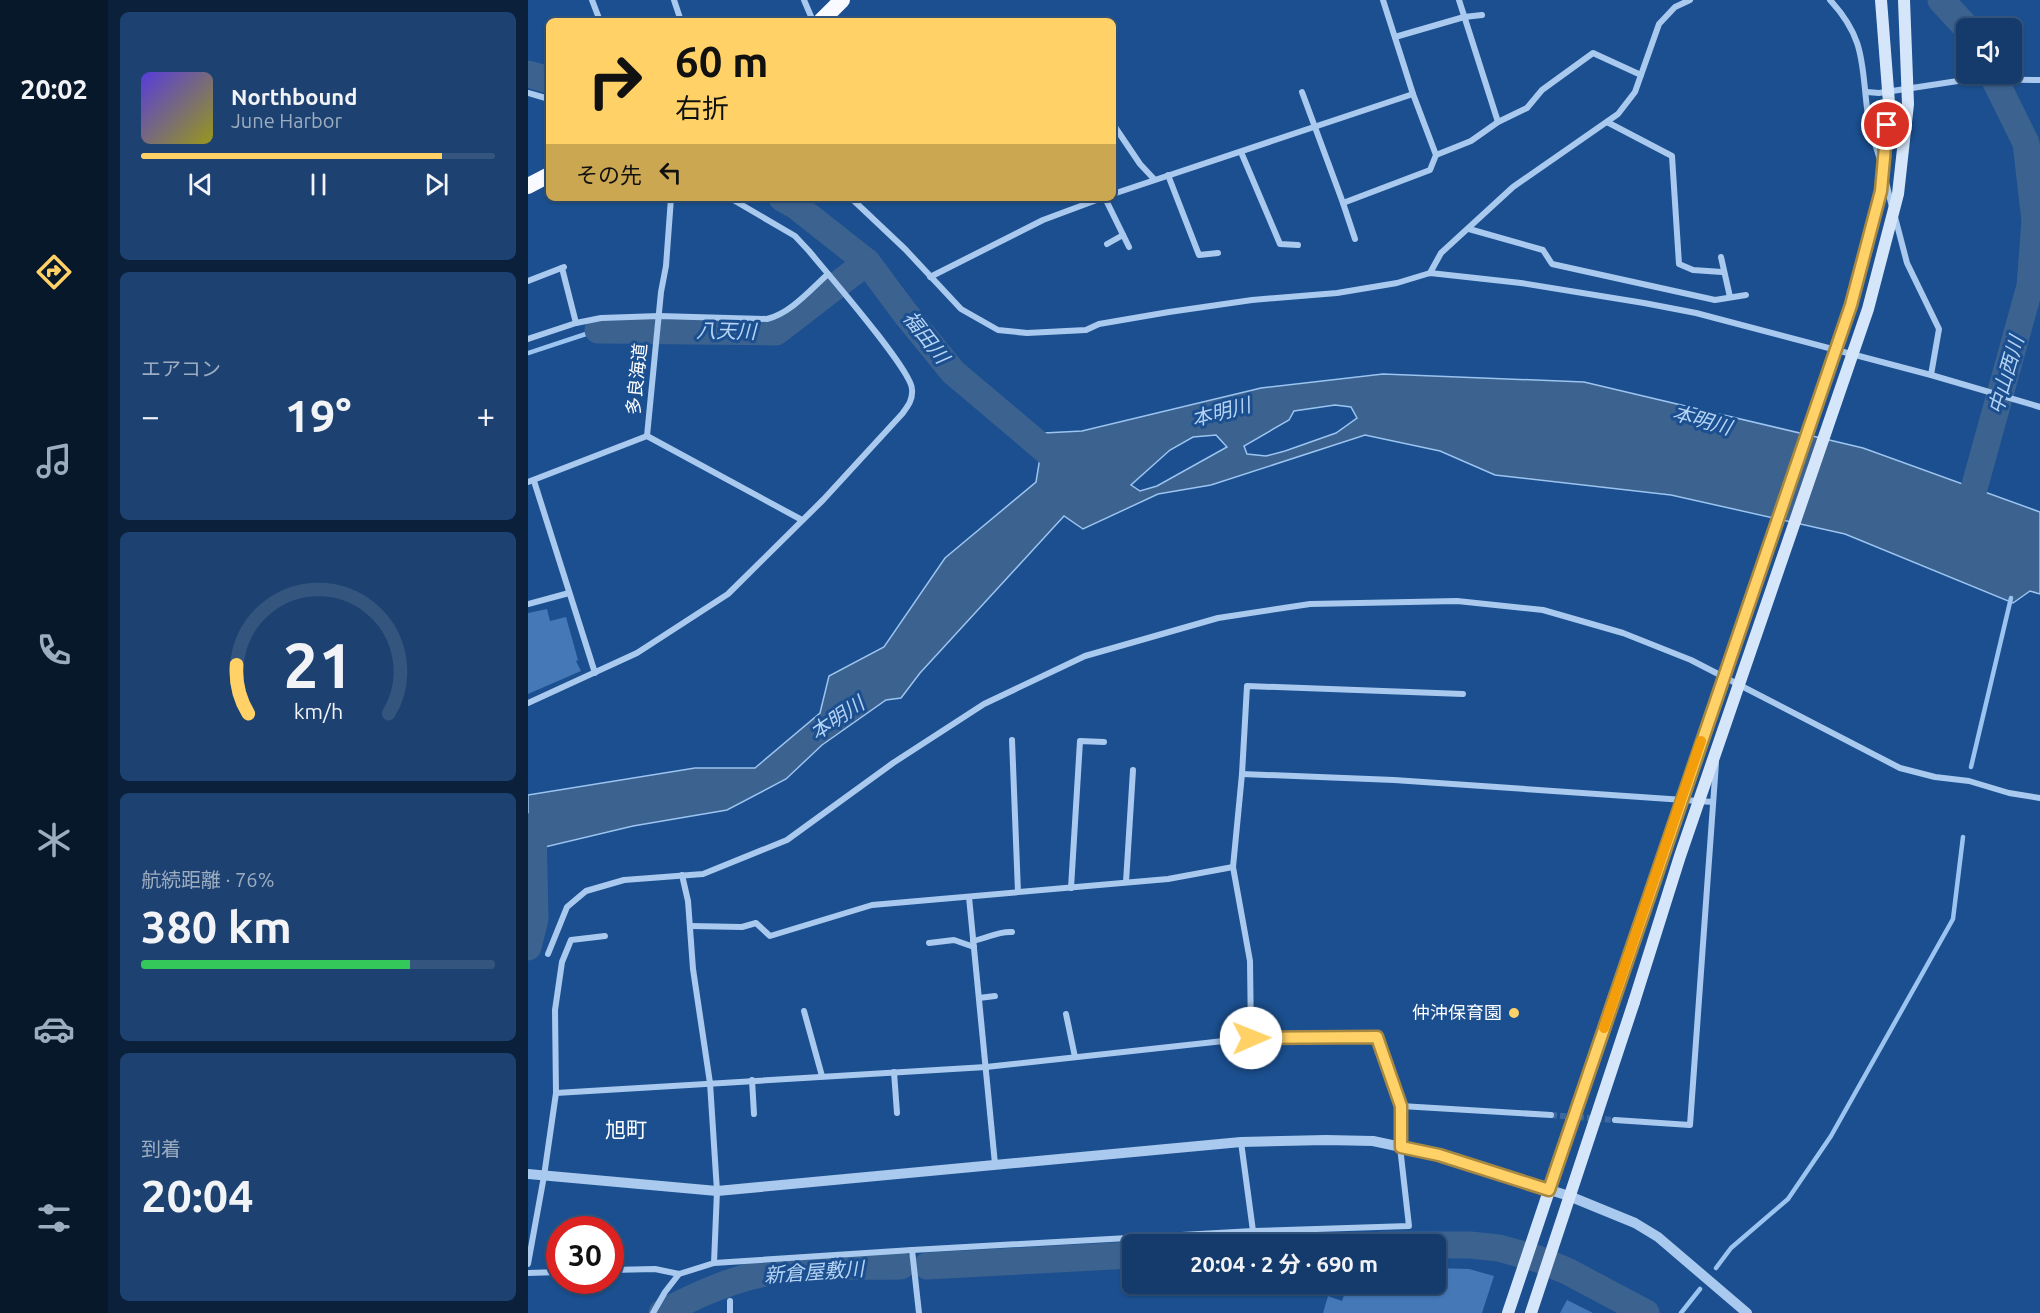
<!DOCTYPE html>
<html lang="ja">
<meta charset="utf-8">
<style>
body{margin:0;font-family:Ubuntu,"Noto Sans JP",sans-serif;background:#1d4271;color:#f1f3f6;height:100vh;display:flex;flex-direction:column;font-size:22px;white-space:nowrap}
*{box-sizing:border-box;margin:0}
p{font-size:20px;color:#9dadc1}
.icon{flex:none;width:33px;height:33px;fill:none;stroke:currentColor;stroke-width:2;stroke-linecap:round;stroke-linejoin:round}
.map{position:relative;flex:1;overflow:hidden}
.panel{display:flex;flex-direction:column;gap:12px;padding:12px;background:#0b203b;width:420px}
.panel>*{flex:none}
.hud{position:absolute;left:18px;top:18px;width:570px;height:183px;border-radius:9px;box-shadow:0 2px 4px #0004,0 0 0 2px #33557e;background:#ffd166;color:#111;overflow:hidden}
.fabs{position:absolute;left:1428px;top:18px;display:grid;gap:12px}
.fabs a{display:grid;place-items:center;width:66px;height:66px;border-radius:9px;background:#143b6b;box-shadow:0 2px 4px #0004,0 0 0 2px #33557e;font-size:30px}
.speed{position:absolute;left:18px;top:1216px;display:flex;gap:12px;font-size:30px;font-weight:700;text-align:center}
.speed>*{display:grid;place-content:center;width:78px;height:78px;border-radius:50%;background:#143b6b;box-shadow:0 2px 4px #0004,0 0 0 2px #33557e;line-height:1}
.speed .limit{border:9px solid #d22;background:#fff;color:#111}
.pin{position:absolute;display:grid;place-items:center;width:51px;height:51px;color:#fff;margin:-26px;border:3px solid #fff;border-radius:50%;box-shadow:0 2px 6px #0007}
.me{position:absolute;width:66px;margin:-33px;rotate:89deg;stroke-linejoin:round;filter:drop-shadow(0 0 4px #0008)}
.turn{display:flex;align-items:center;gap:21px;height:126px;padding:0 30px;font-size:27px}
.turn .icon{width:78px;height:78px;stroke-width:2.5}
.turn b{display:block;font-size:42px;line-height:51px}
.then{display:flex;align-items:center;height:57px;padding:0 30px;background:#0003;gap:12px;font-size:22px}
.big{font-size:45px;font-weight:700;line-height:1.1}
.panel .widget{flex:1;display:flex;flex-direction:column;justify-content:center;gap:9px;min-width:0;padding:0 21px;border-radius:9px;background:#1d4271}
.panel .dial{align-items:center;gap:0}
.dial svg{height:156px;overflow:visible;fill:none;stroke:#33557e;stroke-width:7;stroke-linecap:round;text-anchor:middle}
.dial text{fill:#f1f3f6;stroke:none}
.song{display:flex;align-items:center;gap:18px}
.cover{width:72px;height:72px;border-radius:9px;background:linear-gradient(135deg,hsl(250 70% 55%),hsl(60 70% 35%))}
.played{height:6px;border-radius:3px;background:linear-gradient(90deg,#ffd166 85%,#33557e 85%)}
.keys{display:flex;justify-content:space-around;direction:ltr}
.heat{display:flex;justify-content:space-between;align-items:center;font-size:33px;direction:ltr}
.charge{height:9px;border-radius:4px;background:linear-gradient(90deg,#34c759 76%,#33557e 0)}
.trip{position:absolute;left:594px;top:1234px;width:324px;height:60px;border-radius:9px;background:#143b6b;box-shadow:0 2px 4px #0004,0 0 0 2px #33557e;font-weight:700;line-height:60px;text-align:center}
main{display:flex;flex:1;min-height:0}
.menu{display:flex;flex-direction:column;width:108px;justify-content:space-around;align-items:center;background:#08182b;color:#9dadc1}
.menu .icon{width:42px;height:42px}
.menu .active{color:#ffd166}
.menu b{font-size:27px;color:#f1f3f6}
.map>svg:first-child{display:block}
.water{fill:#3c6290;stroke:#9cc4f0;stroke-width:1.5;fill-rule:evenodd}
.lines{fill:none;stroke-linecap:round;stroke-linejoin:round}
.stream{stroke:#9cc4f0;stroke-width:4.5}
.river{stroke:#3c6290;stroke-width:27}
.building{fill:#4478b7}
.minor-tunnel{stroke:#3d69a0;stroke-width:6;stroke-dasharray:6 3;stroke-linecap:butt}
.minor{stroke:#a9c9ee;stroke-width:6}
.tertiary{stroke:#a9c9ee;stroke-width:10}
.secondary{stroke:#d6e6fa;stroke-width:12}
.trunk{stroke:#f8faff;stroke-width:16}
.secondary-bridge{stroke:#d6e6fa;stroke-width:12}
.route-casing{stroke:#a68842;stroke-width:15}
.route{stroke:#ffd166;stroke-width:10}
.slow{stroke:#f59e0b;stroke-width:10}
.poi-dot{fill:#ffd166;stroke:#1b4f8f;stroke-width:2}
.labels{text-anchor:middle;stroke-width:6;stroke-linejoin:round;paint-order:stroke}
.street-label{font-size:18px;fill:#fff;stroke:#1b4f8f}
.poi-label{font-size:18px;fill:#fff;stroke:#1b4f8f;text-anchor:end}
.water-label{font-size:20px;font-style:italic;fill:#b5d3f5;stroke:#1b4f8f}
.quarter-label{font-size:21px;fill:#fff;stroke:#1b4f8f}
</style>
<main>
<nav class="menu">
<b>20:02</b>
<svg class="icon active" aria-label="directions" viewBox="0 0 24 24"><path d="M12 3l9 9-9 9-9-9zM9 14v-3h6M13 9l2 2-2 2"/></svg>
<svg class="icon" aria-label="music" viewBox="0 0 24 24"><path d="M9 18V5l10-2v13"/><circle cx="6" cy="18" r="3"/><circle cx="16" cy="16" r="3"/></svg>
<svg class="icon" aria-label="phone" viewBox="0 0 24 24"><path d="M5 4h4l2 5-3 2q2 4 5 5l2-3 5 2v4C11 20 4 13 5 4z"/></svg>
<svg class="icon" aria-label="climate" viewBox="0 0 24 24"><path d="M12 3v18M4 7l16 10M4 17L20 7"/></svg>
<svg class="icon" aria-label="car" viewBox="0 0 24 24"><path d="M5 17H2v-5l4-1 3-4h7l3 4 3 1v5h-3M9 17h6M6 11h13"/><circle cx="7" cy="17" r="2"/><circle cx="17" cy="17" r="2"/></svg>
<svg class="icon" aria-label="filters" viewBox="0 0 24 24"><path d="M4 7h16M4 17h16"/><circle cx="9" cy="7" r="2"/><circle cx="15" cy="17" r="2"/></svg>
</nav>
<section class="panel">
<div class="widget">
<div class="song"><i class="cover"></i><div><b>Northbound</b><p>June Harbor</p></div></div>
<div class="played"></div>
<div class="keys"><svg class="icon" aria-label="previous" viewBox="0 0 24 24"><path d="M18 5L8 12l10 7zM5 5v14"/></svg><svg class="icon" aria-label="pause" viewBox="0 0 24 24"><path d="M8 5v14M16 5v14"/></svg><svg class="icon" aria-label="next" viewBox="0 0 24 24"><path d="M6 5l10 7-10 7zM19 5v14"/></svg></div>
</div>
<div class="widget"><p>エアコン</p>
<div class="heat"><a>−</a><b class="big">19°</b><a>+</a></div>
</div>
<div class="widget dial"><svg viewBox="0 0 100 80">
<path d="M14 69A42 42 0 1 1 86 69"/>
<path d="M14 69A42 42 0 0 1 8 44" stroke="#ffd166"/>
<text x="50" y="56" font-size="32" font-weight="700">21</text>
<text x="50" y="72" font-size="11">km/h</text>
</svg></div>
<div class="widget"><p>航続距離 · 76%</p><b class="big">380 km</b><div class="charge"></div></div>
<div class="widget"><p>到着</p><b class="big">20:04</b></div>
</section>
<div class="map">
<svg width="1512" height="1313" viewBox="0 0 1512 1313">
<rect width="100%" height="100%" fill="#1b4f8f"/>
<path class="water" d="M855,374L1056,382L1335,448L1512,512V594L1502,591L1485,603L1317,534L1143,495L967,475L912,451L837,435L683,485L630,494L555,529L536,516L392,673L373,698L358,700L294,745L258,779L199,810L105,826L0,851V795L167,768H227L292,713L301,676L356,647L417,558L508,482L516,433L554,431L733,388ZM807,405L823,407L829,418L808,433L757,451L738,456L719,454L716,446L761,420L766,411ZM688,435L699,447L629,486L612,491L603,485L642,450L665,437Z"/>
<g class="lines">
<g class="stream">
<path d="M0,353L70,330"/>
<path d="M1443,767L1483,598"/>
<path d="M1188,1268L1203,1248L1260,1199L1303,1136L1425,919L1435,837"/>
<path d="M1153,1313L1172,1289"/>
</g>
<g class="river">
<path d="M1413,0L1439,28"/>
<path d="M0,74L21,80"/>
<path d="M254,198L268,206L339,262L377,313L425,372L541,470"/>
<path d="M70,330L248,332L339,262"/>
<path d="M1442,503L1502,286L1507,221L1498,143L1464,74"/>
<path d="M0,947L7,919L5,826"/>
<path d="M853,1245H942L971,1248L1010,1259L1039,1271L1118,1313"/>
<path d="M399,1266L604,1255"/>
<path d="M134,1313C170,1294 206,1278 247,1271C288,1264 331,1267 373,1266"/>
</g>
</g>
<g class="building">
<path d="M19,609L22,621L38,617L50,660L48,661L53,671L0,694V613Z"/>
<path d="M908,1268L941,1269L966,1276L954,1313H795L800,1296L814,1301L820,1284H908Z"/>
<path d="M1039,1300L1065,1313H1032Z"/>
</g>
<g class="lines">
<path class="minor-tunnel" d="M1023,1115L1087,1120"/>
<g class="minor">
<path d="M64,0L72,21"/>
<path d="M146,0L153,21"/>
<path d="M276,0L285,21"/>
<path d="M855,0L885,94L908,155L943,141L970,122L999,108L1014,90L1065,53L1113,75"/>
<path d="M931,0L970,122"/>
<path d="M1302,0C1339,40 1333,66 1340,116C1342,130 1348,146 1352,160"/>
<path d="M867,37L936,17L954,15"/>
<path d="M774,92L815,203L902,170L908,155"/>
<path d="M1339,92L1351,93L1443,79L1512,80"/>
<path d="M0,93L21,99"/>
<path d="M1079,122L1144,156L1151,264L1165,270L1194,272"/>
<path d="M585,124L612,164L626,179"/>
<path d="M713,152L752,244L770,245"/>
<path d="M640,175L671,255L690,253"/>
<path d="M1358,182L1364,207"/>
<path d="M585,194L885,94"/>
<path d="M323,198L377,249L433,309L470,330L499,333L558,330L571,324L641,312L724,300L809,293L869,283L902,273L993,283L1116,303L1168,313L1403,375L1512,407"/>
<path d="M577,198L601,247"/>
<path d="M815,203L827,239"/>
<path d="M1367,217L1379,263L1411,329L1403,375"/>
<path d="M941,229L1015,250L1024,264L1187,300L1218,295"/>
<path d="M579,244L595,235"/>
<path d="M1193,257L1202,297"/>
<path d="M34,268L48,323"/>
<path d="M902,273L913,253L985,187L1090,114L1107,92L1131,24L1147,7L1162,0"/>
<path d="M402,277L515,220L574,198"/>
<path d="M0,281L36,267"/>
<path d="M0,339L48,323L73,318L131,316L239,319C263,313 282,290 300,274"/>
<path d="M119,436L274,520"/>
<path d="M6,481L67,673"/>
<path d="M0,482L119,436L133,292L138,266L143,198"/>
<path d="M0,604L41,593"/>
<path d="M0,703L109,653L200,594L295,500L374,414C380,406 385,400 384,389C383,369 298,272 281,251L267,236L202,198"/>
<path d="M484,740L490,892"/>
<path d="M714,774L866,780L1185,802"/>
<path d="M154,875L160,901L165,969L182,1083L189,1191L186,1263"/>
<path d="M598,882L605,770"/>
<path d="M543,888L552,741L576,742"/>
<path d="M441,897L467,1164"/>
<path d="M162,926L214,927L228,923L242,936L344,905L640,879L705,867"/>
<path d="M445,941C460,938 470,931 484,932"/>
<path d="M401,943L426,940L446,947"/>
<path d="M20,954L39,907L58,891L96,880L175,874L259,840L365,763L456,704L557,656L690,618L782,604L929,601L1015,610L1095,633L1163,660L1372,768L1407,777L1441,781L1481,793L1512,798"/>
<path d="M451,998L467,996"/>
<path d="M276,1011L294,1076"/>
<path d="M538,1014L547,1057"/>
<path d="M723,1038L722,961L705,867L714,774L719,686L935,694"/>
<path d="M366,1072L369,1113"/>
<path d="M224,1080L226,1114"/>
<path d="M28,1093L458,1067L723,1038L849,1037L873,1106L872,1147L881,1226L725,1231L384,1250L186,1263L151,1274L127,1269L82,1270"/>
<path d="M873,1106L1023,1115"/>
<path d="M1087,1120L1162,1125L1188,763"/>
<path d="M713,1142L725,1231"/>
<path d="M384,1250L391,1313"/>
<path d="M0,1264L16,1176L28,1093L27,1010L34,962L43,940L77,936"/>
<path d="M0,1273L32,1272"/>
<path d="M202,1301V1313"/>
<path d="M125,1313L137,1292L151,1274"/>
</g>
<path class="tertiary" d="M0,1174L189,1191L713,1142L798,1140L845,1141L911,1155L1041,1196L1107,1223L1130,1237L1219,1313"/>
<g class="secondary">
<path d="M980,1313L1086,997"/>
<path d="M1003,1313L1106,1002"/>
</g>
<g class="trunk">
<path d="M293,21L314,0"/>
<path d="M0,186L21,175"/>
</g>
<g class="secondary-bridge">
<path d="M1086,997L1323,305L1353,191L1361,103L1353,0"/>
<path d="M1106,1002L1152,856L1340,309L1370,194L1380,104L1376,0"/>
</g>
</g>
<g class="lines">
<defs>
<path id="route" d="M723,1038L849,1037L873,1106V1147L911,1155L1021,1190L1323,305L1353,191L1359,125"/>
</defs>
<use href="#route" class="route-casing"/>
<use href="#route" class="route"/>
<path class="slow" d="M1076,1028L1173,741"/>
</g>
<circle class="poi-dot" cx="986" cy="1013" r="6"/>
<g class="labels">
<g class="street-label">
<text transform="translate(109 379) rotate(-84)" y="6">多良海道</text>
</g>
<g class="poi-label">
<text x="974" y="1019">仲沖保育園</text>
</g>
<g class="water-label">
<text transform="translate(198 331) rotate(1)" y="7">八天川</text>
<text transform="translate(398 337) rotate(52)" y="7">福田川</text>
<text transform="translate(1478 375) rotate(-74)" y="7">中山西川</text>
<text transform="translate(693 412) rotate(-15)" y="7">本明川</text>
<text transform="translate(1174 420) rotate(16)" y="7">本明川</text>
<text transform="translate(309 718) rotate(-34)" y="7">本明川</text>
<text transform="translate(286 1272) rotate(-4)" y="7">新倉屋敷川</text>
</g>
<g class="quarter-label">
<text x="98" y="1137">旭町</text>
</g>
</g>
</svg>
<div class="fabs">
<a><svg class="icon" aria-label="sound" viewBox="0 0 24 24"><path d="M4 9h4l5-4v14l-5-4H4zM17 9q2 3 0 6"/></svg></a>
</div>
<div class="speed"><div class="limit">30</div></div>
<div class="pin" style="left:1359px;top:125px;background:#d93025"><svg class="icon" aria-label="arrive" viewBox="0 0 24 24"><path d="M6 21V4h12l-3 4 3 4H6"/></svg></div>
<svg class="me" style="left:723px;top:1038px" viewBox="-20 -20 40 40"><circle r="19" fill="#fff"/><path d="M0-13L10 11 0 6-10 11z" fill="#ffd166"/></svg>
<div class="trip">20:04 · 2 分 · 690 m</div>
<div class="hud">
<div class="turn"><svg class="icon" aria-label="right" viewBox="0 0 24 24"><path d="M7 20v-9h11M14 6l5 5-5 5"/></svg><div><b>60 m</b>右折</div></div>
<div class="then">その先<svg class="icon" aria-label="left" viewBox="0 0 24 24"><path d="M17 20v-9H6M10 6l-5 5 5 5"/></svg></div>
</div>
</div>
</main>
